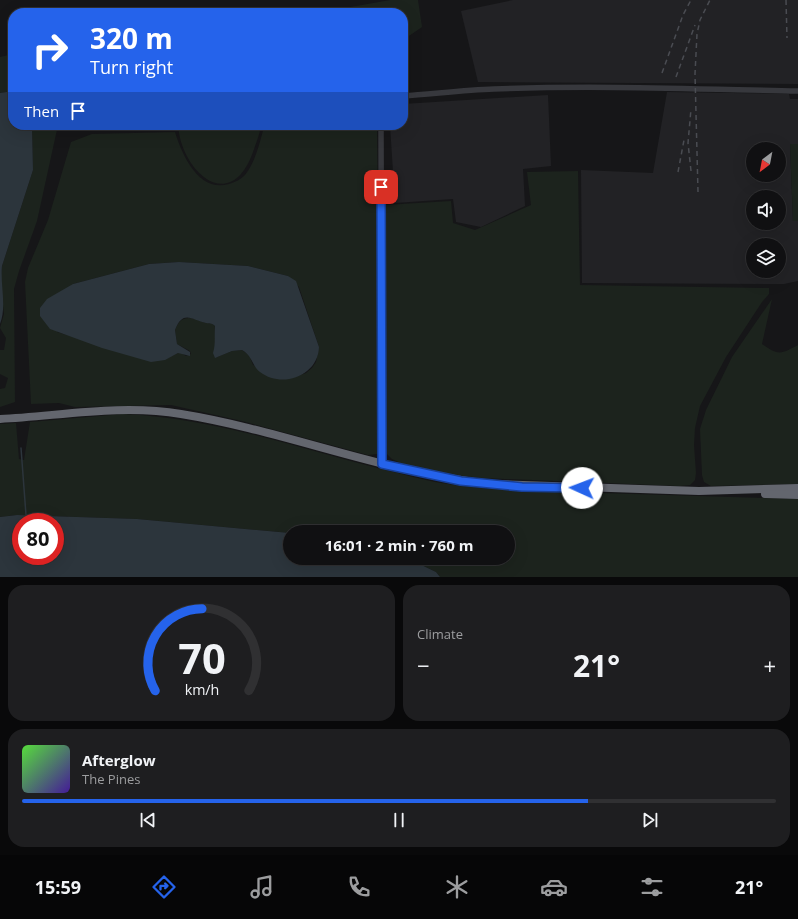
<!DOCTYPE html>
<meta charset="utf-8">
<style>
body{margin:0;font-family:"Open Sans",sans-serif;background:#1e1e20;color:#f1f3f6;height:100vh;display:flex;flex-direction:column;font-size:15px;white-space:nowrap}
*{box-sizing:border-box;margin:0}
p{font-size:13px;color:#9c9d9f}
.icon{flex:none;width:22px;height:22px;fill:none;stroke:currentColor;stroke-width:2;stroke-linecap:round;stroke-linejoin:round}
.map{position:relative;height:577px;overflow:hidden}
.sheet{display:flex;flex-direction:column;gap:8px;padding:8px;background:#09090a;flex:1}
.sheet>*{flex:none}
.top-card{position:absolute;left:8px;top:8px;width:400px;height:122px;border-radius:16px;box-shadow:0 4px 16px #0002,0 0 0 1px #303032;background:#2563eb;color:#fff;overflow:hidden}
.needle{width:26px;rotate:212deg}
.tools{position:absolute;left:746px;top:142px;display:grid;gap:8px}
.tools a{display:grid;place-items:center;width:40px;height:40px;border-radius:50%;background:#101012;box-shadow:0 4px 16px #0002,0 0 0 1px #303032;font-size:20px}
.speed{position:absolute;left:12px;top:513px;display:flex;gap:8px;font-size:20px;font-weight:700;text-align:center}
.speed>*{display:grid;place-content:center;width:52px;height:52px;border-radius:50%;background:#101012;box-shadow:0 4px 16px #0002,0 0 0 1px #303032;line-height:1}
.speed .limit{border:6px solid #d22;background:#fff;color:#111}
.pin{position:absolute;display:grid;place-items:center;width:34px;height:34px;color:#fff;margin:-17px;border-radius:8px;box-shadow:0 2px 6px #0006}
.me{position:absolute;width:44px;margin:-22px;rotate:272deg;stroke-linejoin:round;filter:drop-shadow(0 0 3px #0008)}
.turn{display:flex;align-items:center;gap:14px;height:84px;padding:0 16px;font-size:18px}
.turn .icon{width:52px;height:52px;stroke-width:2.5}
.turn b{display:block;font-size:28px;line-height:34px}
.then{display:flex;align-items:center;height:38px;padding:0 16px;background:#0003;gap:8px;font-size:15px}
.big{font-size:30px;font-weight:700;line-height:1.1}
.sheet .card{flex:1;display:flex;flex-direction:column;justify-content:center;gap:6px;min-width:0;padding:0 14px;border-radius:16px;background:#1e1e20}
.sheet .dial{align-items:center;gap:0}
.dial svg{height:104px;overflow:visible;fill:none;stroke:#303032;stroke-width:7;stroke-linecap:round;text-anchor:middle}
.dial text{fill:#f1f3f6;stroke:none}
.song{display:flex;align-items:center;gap:12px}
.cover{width:48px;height:48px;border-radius:6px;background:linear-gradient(135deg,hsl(110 70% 55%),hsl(260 70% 35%))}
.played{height:4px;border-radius:2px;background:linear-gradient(90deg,#2563eb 75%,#303032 75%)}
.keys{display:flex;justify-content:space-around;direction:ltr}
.heat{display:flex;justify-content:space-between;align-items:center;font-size:22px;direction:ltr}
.sheet .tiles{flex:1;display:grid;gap:8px;grid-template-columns:1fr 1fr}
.card:last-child{grid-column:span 2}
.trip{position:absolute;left:283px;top:525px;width:232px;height:40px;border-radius:20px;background:#101012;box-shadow:0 4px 16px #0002,0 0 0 1px #303032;font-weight:700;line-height:40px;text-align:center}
.tabs{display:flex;height:64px;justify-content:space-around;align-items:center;background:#060607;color:#9c9d9f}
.tabs .icon{width:28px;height:28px}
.tabs .on{color:#2563eb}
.tabs b{font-size:18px;color:#f1f3f6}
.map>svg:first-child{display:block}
.built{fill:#222225;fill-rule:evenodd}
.green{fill:#1c231d;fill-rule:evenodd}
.water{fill:#2c353c;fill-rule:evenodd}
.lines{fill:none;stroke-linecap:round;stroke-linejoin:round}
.stream{stroke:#2c353c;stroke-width:1.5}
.minor{stroke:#37383d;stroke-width:5.5}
.highway{stroke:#63666e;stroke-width:8}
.rail{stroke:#4a4c52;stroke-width:1.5;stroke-dasharray:5 4;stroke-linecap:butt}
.route-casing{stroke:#184099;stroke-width:10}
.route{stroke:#2563eb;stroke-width:7}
</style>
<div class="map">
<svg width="798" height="577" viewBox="0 0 798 577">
<rect width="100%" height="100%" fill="#161618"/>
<g class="built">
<path d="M513,0H798V84L478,82L461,11Z"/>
<path d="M667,92L789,94L790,99H798V144H790L793,221H798V281L784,284L582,283L581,170L653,173ZM753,149H779V175H753ZM753,197H779V223H753ZM753,245H779V271H753Z"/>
<path d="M548,95L551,166L523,169L525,206L481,227L456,222L453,199L395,203L390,125H403V104Z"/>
</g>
<g class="green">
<path d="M390,0H418L422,27L403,40V13H317Z"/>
<path d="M13,54V91L0,93V57Z"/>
<path d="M32,125H58L37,221L19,271L14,289L15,402L0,407V389L5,388L8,378L0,374V350H4L6,338L0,328L4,314L0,279L2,266L33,170Z"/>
<path d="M178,125H261C260,134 256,143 253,152C230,216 181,171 178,125Z"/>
<path d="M272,125H377L380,444L377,454L368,455L242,421L171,405L75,407L59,403L31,404L25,282L28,268L48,220L71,142L92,134L175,132C182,155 199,193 229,184C235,182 240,180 245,175C255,163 260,142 264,127ZM179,262L248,266L288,276L299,287L319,347L316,362L312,368L306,373L292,378L253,365L249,355L242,350L232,351L217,357L214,350C217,342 214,335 215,326C211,322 208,324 203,322C190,316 180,315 175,330L177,344L190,351L191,354L186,356L180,352L172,356L74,337L57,332L73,284L149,264Z"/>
<path d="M790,144H798V221H793Z"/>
<path d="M578,171L580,285L769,288V294L762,302L726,357L700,406L695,428L694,445L696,473L695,480L690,485L679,486L482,478L444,474L405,465L392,459L386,453L385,438V205L451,201L453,223L475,230L531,205L527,172Z"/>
<path d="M772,299L762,344C779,356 781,354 798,345V484L711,486L704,482L702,475L700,429L706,410L732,357Z"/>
<path d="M123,414C214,418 294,447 381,469C401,473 421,480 441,483C493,491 546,492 599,493C665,495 732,497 798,499V577H440L436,572L407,558H508V532L290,533L137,519L17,515L0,517V424L16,423L19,459L24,460L30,422Z"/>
</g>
<g class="water">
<path d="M13,91V125H32L33,170L2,266C0,285 7,306 0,324V93Z"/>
<path d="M179,262L248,266L288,276L296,281L319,347C318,376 282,389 260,372C252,366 252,355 242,350L232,351L215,358L213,353C216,342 214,337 215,326C212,323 211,324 206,323C192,320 183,309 175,330L177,344L190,352V356L178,353L165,360L151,362L102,348L50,329L40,316V308L47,299L73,284L149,264Z"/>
<path d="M17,515L137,519L290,533V558H407L436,572L440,577H0V517ZM21,522H55V556H21Z"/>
</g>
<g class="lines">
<path class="stream" d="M21,448L26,515"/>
<g class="minor">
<path d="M403,96C433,94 464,90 494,89C595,85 697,89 798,91"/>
<path d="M381,125L382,464"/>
</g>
<g class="highway">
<path d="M0,419C60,416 121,404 181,414C286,431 386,474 493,484L699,491L798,488"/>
<path d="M765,494L798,495"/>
</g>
<g class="rail">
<path d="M786,0L787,38"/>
<path d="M662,73L683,15L691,0"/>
<path d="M676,77L695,25"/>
<path d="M691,171L688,143L691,109"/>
<path d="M678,172L684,140"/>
<path d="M698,192L695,74L697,34L700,20L710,0"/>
</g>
</g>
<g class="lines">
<defs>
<path id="route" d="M381,187L382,464L461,481L522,487L582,488"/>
</defs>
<use href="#route" class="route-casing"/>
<use href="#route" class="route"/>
</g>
</svg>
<div class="tools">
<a><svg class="needle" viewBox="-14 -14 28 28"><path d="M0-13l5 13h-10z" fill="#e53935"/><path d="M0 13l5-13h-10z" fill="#9c9d9f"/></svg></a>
<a><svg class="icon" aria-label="sound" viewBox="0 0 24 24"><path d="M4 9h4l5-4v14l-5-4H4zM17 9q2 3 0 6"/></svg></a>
<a><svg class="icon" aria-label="layers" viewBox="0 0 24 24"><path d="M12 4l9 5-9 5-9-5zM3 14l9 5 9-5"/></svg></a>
</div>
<div class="speed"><div class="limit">80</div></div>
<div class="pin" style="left:381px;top:187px;background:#d93025"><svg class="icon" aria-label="arrive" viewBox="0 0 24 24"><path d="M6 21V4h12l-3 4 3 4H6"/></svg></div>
<svg class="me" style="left:582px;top:488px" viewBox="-20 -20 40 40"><circle r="19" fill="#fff"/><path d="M0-13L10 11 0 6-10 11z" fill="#2563eb"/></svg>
<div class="trip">16:01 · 2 min · 760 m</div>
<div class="top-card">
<div class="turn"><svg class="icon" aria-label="right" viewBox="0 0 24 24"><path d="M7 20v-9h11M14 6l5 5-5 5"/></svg><div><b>320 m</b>Turn right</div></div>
<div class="then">Then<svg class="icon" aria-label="arrive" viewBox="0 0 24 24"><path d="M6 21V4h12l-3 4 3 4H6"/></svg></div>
</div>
</div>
<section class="sheet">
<div class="tiles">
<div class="card dial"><svg viewBox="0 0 100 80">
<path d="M14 69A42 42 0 1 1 86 69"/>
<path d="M14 69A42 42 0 0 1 50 6" stroke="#2563eb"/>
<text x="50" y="56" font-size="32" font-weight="700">70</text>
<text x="50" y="72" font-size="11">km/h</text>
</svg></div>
<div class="card"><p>Climate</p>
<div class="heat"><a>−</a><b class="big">21°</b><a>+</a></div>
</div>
<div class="card">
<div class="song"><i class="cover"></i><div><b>Afterglow</b><p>The Pines</p></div></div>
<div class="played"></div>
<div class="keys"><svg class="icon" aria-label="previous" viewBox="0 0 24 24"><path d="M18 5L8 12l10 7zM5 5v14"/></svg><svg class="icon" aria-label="pause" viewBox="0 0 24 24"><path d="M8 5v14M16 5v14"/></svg><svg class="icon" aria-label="next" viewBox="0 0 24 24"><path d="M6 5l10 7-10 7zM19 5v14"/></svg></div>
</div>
</div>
</section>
<nav class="tabs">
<b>15:59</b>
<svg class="icon on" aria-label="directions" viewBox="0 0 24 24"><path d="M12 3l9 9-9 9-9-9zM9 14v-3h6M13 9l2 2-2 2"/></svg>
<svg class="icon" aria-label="music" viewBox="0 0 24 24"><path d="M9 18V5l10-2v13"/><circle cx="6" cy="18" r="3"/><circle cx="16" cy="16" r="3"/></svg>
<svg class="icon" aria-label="phone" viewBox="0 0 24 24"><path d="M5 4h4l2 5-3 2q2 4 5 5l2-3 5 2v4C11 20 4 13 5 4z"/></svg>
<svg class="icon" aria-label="climate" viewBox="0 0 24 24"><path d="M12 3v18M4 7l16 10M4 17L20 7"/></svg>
<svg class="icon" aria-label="car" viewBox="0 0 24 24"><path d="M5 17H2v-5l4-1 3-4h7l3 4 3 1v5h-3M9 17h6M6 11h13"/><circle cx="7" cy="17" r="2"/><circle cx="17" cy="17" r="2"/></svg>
<svg class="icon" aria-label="filters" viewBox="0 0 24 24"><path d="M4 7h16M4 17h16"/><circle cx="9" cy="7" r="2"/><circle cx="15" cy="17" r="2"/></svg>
<b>21°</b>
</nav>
